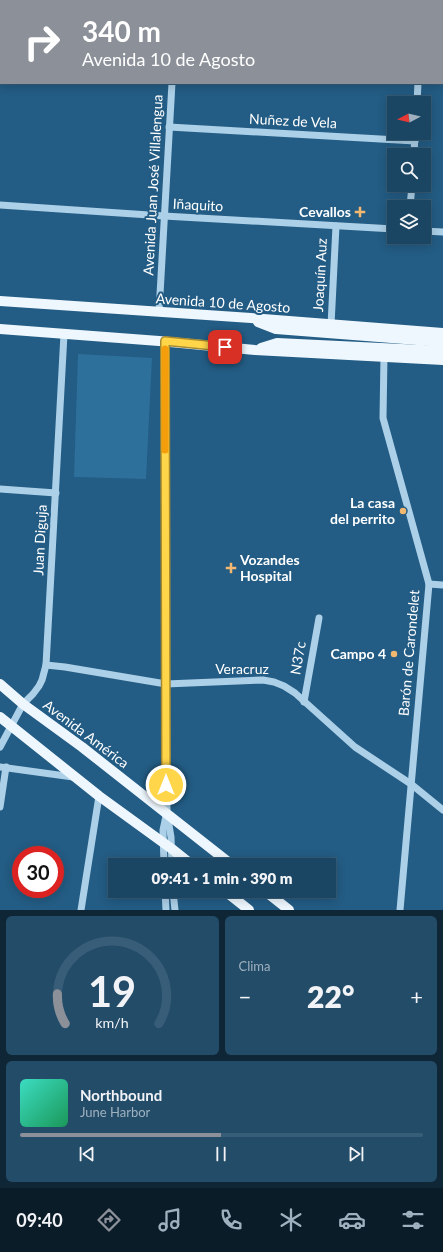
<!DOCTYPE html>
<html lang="es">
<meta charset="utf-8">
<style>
body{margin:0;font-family:Lato,sans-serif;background:#234c69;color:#f1f3f6;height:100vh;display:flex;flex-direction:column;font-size:15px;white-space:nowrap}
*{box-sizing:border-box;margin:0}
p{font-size:13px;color:#9fb1be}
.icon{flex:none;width:22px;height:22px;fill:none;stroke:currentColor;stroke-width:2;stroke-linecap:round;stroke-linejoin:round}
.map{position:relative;height:910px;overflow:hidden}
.side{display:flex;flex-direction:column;gap:6px;padding:6px;background:#0e2636;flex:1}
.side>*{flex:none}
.banner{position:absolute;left:0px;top:0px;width:443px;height:84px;box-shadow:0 2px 10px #0003,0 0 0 1px #385d78;background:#8c9099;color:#fff;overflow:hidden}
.needle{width:26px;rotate:263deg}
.buttons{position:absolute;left:387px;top:96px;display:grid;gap:8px}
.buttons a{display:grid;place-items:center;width:44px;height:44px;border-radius:0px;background:#1a4563;box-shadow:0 2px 10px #0003,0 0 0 1px #385d78;font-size:20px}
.speed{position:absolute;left:12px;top:846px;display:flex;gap:8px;font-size:20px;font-weight:700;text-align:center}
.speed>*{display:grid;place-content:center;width:52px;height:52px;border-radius:50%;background:#1a4563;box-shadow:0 2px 10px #0003,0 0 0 1px #385d78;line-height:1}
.speed .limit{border:6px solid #d22;background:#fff;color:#111}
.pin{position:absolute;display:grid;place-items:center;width:34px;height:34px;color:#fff;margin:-17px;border-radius:8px;box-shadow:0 2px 6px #0006}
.me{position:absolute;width:44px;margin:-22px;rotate:0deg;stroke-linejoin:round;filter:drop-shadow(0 0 3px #0008)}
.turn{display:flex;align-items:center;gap:14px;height:84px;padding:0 16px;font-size:18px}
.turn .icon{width:52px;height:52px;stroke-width:2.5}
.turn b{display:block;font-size:28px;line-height:34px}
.big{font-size:30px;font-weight:800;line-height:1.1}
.side .card{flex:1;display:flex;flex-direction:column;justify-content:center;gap:6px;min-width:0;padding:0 14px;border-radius:6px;background:#234c69}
.side .dial{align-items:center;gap:0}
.dial svg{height:104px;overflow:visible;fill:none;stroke:#385d78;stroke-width:7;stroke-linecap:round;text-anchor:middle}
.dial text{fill:#f1f3f6;stroke:none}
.song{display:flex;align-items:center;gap:12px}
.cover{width:48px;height:48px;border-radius:6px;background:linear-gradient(135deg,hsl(170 70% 55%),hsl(150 70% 35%))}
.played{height:4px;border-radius:2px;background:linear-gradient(90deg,#8c9099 50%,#385d78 50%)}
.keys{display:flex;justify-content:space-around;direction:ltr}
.heat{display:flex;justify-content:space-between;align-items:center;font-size:22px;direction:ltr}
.side .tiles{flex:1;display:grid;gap:6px;grid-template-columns:1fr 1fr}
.card:last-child{grid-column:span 2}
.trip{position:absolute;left:108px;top:858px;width:228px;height:40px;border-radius:0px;background:#1a4563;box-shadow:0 2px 10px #0003,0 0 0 1px #385d78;font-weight:800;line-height:40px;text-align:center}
.tabs{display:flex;height:64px;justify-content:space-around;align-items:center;background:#0a1c28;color:#9fb1be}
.tabs .icon{width:28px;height:28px}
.tabs .selected{color:#8c9099}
.tabs b{font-size:18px;color:#f1f3f6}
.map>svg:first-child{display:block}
.green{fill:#2d709b}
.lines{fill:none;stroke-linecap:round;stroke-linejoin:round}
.minor{stroke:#acd0e8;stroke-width:7}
.major{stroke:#eef7fe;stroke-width:10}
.route-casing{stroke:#a68a30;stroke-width:10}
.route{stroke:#ffd54a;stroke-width:7}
.slow{stroke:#f59e0b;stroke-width:7}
.poi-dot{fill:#f3b86f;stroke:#235c84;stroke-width:1.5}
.labels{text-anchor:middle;stroke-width:4;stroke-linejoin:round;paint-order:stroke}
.street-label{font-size:14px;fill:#fff;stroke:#235c84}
.poi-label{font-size:14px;font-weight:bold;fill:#fff;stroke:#235c84;text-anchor:end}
</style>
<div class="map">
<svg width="443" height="910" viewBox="0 0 443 910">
<rect width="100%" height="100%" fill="#235c84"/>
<path class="green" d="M78,354L152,358L146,479L74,477Z"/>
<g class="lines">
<g class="minor">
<path d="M176,1V0"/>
<path d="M423,1V0"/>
<path d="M0,32H1"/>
<path d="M417,103L418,83"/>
<path d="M169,127L415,141"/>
<path d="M414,155L415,133"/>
<path d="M0,205L164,216L394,229"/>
<path d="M410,207L412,185"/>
<path d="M424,231L443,232"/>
<path d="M159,312L172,83"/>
<path d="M331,325L336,226"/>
<path d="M165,341L167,813L171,837L172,865"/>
<path d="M384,356L383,418L429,584L400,910"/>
<path d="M0,489L56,493"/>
<path d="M429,584L443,585"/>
<path d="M46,665L65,667L166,684L263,680L274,682L284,686L295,693L355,747L411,784L443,810"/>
<path d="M304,702L319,618"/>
<path d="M0,747L23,704L33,694L39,686L42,680L46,665L64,334"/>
<path d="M0,767L73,777"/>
<path d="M0,807L6,767"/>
<path d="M164,865L163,830L166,816"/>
<path d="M165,891L166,910"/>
<path d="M173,891L175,910"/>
<path d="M81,910L99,796"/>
</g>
<g class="major">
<path d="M0,301L251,318L443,333"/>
<path d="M258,322L276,329L443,342"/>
<path d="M0,329L159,341L255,350L443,360"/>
<path d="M261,348L277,343L443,351"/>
<path d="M0,684L23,704L82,747L232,865"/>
<path d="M0,717L99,796L172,849L192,865"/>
<path d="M225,891L249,910"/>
<path d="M265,891L289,910"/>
</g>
</g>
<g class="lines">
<defs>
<path id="route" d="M166,785L165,341L225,347"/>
</defs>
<use href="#route" class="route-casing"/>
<use href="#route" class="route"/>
<path class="slow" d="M165,349V450"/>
</g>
<g class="poi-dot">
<path d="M358 206h4v4h4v4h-4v4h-4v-4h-4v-4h4z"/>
<circle cx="403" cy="511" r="4"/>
<path d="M229 562h4v4h4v4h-4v4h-4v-4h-4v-4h4z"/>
<circle cx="394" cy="654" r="4"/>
</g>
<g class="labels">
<g class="street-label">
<text transform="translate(293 121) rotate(3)" y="5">Nuñez de Vela</text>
<text transform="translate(153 185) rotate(-87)" y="5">Avenida Juan José Villalengua</text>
<text transform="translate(198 205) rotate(3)" y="5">Iñaquito</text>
<text transform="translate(320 275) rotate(-87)" y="5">Joaquín Auz</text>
<text transform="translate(223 303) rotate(4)" y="5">Avenida 10 de Agosto</text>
<text transform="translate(40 540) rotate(-87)" y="5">Juan Diguja</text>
<text transform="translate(409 653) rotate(-85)" y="5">Barón de Carondelet</text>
<text transform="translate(298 658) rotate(-80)" y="5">N37c</text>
<text x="242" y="674">Veracruz</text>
<text transform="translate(86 734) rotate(37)" y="5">Avenida América</text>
</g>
<g class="poi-label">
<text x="351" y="217">Cevallos</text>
<text x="395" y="508">La casa<tspan x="395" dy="16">del perrito</tspan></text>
<text x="240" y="565" text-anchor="start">Vozandes<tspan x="240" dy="16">Hospital</tspan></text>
<text x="386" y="659">Campo 4</text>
</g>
</g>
</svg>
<div class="buttons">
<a><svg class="needle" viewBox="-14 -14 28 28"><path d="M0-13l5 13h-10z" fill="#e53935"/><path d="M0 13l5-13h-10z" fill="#9fb1be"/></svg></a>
<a><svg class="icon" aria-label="search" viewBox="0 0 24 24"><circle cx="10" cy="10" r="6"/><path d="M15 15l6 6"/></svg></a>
<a><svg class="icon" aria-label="layers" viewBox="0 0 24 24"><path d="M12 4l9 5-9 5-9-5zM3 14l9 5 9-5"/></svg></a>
</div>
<div class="speed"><div class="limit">30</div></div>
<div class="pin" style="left:225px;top:347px;background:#d93025"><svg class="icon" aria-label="arrive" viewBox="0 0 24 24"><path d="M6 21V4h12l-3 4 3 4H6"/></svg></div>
<svg class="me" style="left:166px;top:785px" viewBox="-20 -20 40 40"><circle r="17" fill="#ffd54a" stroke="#fff" stroke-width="3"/><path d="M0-11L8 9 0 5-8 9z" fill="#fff"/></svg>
<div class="trip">09:41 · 1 min · 390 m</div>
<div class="banner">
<div class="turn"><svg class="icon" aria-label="right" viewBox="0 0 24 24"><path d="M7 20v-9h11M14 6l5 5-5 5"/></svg><div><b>340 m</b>Avenida 10 de Agosto</div></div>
</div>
</div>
<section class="side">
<div class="tiles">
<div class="card dial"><svg viewBox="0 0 100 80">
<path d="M14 69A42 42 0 1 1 86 69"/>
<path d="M14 69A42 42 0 0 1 8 46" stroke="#8c9099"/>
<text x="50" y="56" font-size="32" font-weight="700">19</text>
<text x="50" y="72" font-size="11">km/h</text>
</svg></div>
<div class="card"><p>Clima</p>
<div class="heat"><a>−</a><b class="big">22°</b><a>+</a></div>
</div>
<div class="card">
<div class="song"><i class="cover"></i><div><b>Northbound</b><p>June Harbor</p></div></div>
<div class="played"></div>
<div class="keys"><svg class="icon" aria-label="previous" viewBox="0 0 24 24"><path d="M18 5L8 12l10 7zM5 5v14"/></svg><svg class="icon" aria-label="pause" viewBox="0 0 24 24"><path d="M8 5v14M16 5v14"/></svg><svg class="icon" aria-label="next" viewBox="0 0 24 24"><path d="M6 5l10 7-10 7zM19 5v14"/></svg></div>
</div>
</div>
</section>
<nav class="tabs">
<b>09:40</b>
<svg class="icon selected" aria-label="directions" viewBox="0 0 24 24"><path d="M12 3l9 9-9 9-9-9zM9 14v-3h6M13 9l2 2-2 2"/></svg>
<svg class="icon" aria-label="music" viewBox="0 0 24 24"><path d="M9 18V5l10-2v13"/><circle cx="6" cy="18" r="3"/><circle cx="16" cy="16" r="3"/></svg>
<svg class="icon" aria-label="phone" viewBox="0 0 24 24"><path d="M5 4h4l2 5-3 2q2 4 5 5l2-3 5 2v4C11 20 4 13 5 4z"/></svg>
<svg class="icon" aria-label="climate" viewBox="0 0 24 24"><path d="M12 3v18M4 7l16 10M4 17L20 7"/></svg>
<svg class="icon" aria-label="car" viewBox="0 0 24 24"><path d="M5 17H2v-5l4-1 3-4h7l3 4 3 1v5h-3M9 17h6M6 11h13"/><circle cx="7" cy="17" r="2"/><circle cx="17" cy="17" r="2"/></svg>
<svg class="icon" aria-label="filters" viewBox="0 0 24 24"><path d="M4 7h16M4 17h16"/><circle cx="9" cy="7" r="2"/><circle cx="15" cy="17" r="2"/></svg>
</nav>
